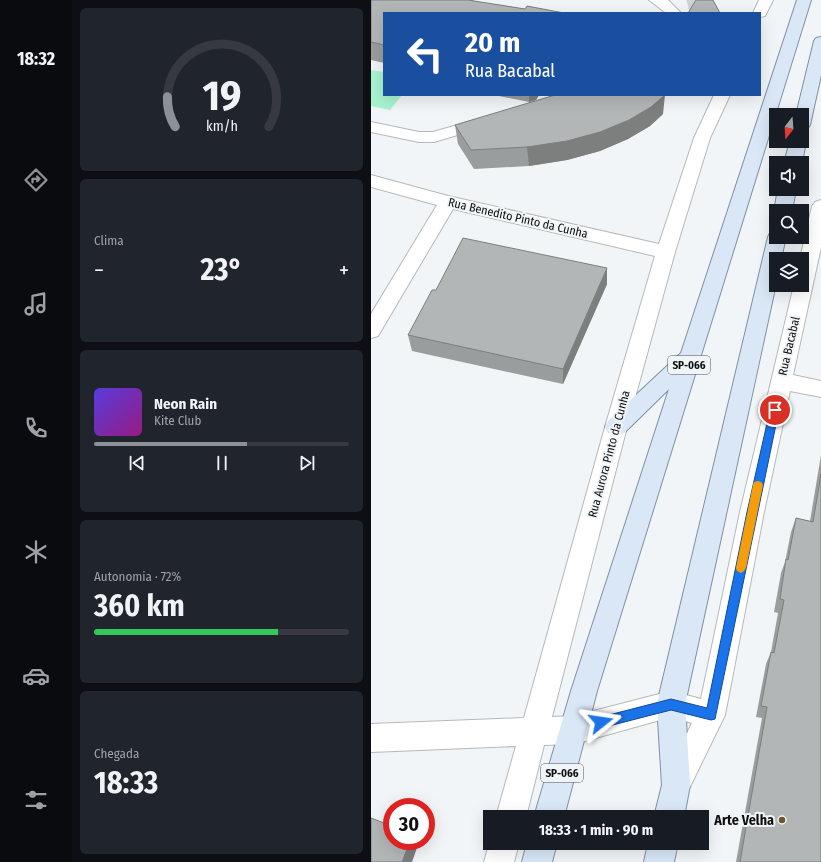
<!DOCTYPE html>
<html lang="pt">
<meta charset="utf-8">
<style>
body{margin:0;font-family:"Fira Sans Condensed",sans-serif;background:#20242c;color:#f1f3f6;height:100vh;display:flex;flex-direction:column;font-size:15px;white-space:nowrap}
*{box-sizing:border-box;margin:0}
p{font-size:13px;color:#9ea1a6}
.icon{flex:none;width:22px;height:22px;fill:none;stroke:currentColor;stroke-width:2;stroke-linecap:round;stroke-linejoin:round}
.map{position:relative;flex:1;overflow:hidden}
.panel{display:flex;flex-direction:column;gap:8px;padding:8px;background:#0d0f14;width:299px}
.panel>*{flex:none}
.top-card{position:absolute;left:12px;top:12px;width:378px;height:84px;border-radius:0px;box-shadow:0 4px 16px #0002;background:#1a4fa0;color:#fff;overflow:hidden}
.needle{width:26px;rotate:197deg}
.tools{position:absolute;left:398px;top:108px;display:grid;gap:8px}
.tools a{display:grid;place-items:center;width:40px;height:40px;border-radius:0px;background:#171b24;box-shadow:0 4px 16px #0002;font-size:20px}
.speed{position:absolute;left:12px;top:798px;display:flex;gap:8px;font-size:20px;font-weight:700;text-align:center}
.speed>*{display:grid;place-content:center;width:52px;height:52px;border-radius:50%;background:#171b24;box-shadow:0 4px 16px #0002;line-height:1}
.speed .limit{border:6px solid #d22;background:#fff;color:#111}
.pin{position:absolute;display:grid;place-items:center;width:34px;height:34px;color:#fff;margin:-17px;border:2px solid #fff;border-radius:50%;box-shadow:0 1px 4px #0007}
.me{position:absolute;width:44px;margin:-22px;rotate:75deg;stroke-linejoin:round;filter:drop-shadow(0 0 3px #0008)}
.turn{display:flex;align-items:center;gap:14px;height:84px;padding:0 16px;font-size:18px}
.turn .icon{width:52px;height:52px;stroke-width:2.5}
.turn b{display:block;font-size:28px;line-height:34px}
.big{font-size:30px;font-weight:700;line-height:1.1}
.panel .widget{flex:1;display:flex;flex-direction:column;justify-content:center;gap:6px;min-width:0;padding:0 14px;border-radius:6px;background:#20242c}
.panel .dial{align-items:center;gap:0}
.dial svg{height:104px;overflow:visible;fill:none;stroke:#363941;stroke-width:7;stroke-linecap:round;text-anchor:middle}
.dial text{fill:#f1f3f6;stroke:none}
.song{display:flex;align-items:center;gap:12px}
.cover{width:48px;height:48px;border-radius:6px;background:linear-gradient(135deg,hsl(250 70% 55%),hsl(310 70% 35%))}
.played{height:4px;border-radius:2px;background:linear-gradient(90deg,#8c9099 60%,#363941 60%)}
.keys{display:flex;justify-content:space-around;direction:ltr}
.heat{display:flex;justify-content:space-between;align-items:center;font-size:22px;direction:ltr}
.charge{height:6px;border-radius:3px;background:linear-gradient(90deg,#34c759 72%,#363941 0)}
.trip{position:absolute;left:112px;top:810px;width:226px;height:40px;border-radius:0px;background:#171b24;box-shadow:0 4px 16px #0002;font-weight:700;line-height:40px;text-align:center}
main{display:flex;flex:1;min-height:0}
.menu{display:flex;flex-direction:column;width:72px;justify-content:space-around;align-items:center;background:#090b0e;color:#9ea1a6}
.menu .icon{width:28px;height:28px}
.menu .on{color:#8c9099}
.menu b{font-size:18px;color:#f1f3f6}
.map>svg:first-child{display:block}
.green{fill:#a7f3d0}
.lines{fill:none;stroke-linecap:round;stroke-linejoin:round}
.minor-tunnel{stroke:#cfd3d4;stroke-width:16;stroke-dasharray:16 8;stroke-linecap:butt}
.minor-casing{stroke:#b5b9bb;stroke-width:2}
.major-casing{stroke:#8191a3;stroke-width:2}
.minor{fill:#fff;fill-rule:evenodd}
.major{fill:#d9e7f7;fill-rule:evenodd}
.wall{fill:#999d9d}
.shaded-wall{fill:#7d7f7f}
.building{fill:#b2b6b6;stroke:#7d7f7f}
.route{fill:#1a73e8;stroke:#114b97}
.slow{fill:#f59e0b}
.poi-dot{fill:#715427;stroke:#f1f5f7;stroke-width:1.5}
.labels{text-anchor:middle;stroke-width:4;stroke-linejoin:round;paint-order:stroke}
.shield{fill:#f1f5f7;stroke:#535556;stroke-width:1}
.shield-label{font-size:11px;font-weight:bold;fill:#0f1011}
.street-label{font-size:12px;fill:#0f1011;stroke:#f1f5f7}
.near-poi-label{font-size:14px;font-weight:bold;fill:#0f1011;stroke:#f1f5f7;text-anchor:end}
</style>
<main>
<nav class="menu">
<b>18:32</b>
<svg class="icon on" aria-label="directions" viewBox="0 0 24 24"><path d="M12 3l9 9-9 9-9-9zM9 14v-3h6M13 9l2 2-2 2"/></svg>
<svg class="icon" aria-label="music" viewBox="0 0 24 24"><path d="M9 18V5l10-2v13"/><circle cx="6" cy="18" r="3"/><circle cx="16" cy="16" r="3"/></svg>
<svg class="icon" aria-label="phone" viewBox="0 0 24 24"><path d="M5 4h4l2 5-3 2q2 4 5 5l2-3 5 2v4C11 20 4 13 5 4z"/></svg>
<svg class="icon" aria-label="climate" viewBox="0 0 24 24"><path d="M12 3v18M4 7l16 10M4 17L20 7"/></svg>
<svg class="icon" aria-label="car" viewBox="0 0 24 24"><path d="M5 17H2v-5l4-1 3-4h7l3 4 3 1v5h-3M9 17h6M6 11h13"/><circle cx="7" cy="17" r="2"/><circle cx="17" cy="17" r="2"/></svg>
<svg class="icon" aria-label="filters" viewBox="0 0 24 24"><path d="M4 7h16M4 17h16"/><circle cx="9" cy="7" r="2"/><circle cx="15" cy="17" r="2"/></svg>
</nav>
<section class="panel">
<div class="widget dial"><svg viewBox="0 0 100 80">
<path d="M14 69A42 42 0 1 1 86 69"/>
<path d="M14 69A42 42 0 0 1 8 46" stroke="#8c9099"/>
<text x="50" y="56" font-size="32" font-weight="700">19</text>
<text x="50" y="72" font-size="11">km/h</text>
</svg></div>
<div class="widget"><p>Clima</p>
<div class="heat"><a>−</a><b class="big">23°</b><a>+</a></div>
</div>
<div class="widget">
<div class="song"><i class="cover"></i><div><b>Neon Rain</b><p>Kite Club</p></div></div>
<div class="played"></div>
<div class="keys"><svg class="icon" aria-label="previous" viewBox="0 0 24 24"><path d="M18 5L8 12l10 7zM5 5v14"/></svg><svg class="icon" aria-label="pause" viewBox="0 0 24 24"><path d="M8 5v14M16 5v14"/></svg><svg class="icon" aria-label="next" viewBox="0 0 24 24"><path d="M6 5l10 7-10 7zM19 5v14"/></svg></div>
</div>
<div class="widget"><p>Autonomia · 72%</p><b class="big">360 km</b><div class="charge"></div></div>
<div class="widget"><p>Chegada</p><b class="big">18:33</b></div>
</section>
<div class="map">
<svg width="450" height="862" viewBox="0 0 450 862">
<rect width="100%" height="100%" fill="#f1f5f7"/>
<path class="green" d="M0,70L13,72V95H31L19,110L0,106Z"/>
<g class="lines">
<path class="minor-tunnel" d="M317,6L336,1"/>
<defs>
<g id="minor">
<path d="M278,0H297L310,13H295Z"/>
<path d="M388,0H402L394,16L389,17V13H382Z"/>
<path d="M343,95H359L339,138L304,252L256,427L181,717L203,716L300,691L330,699L369,512L423,285H431V259H429L441,206L444,202L450,200V247L422,375L450,381V397L419,391L393,512L354,715L315,795L305,799L295,795L291,785L321,723L300,717L203,744L173,745L155,817H125L145,746L0,752V724L153,718L234,427L284,256L82,209L7,336L0,338V314L66,205L0,187V175L77,196L288,244L323,138Z"/>
<path d="M114,117L120,119L122,122L120,125L63,142H48L0,132V122L48,132H62Z"/>
<path d="M119,841V843H148L143,862H113Z"/>
</g>
<g id="major">
<path d="M426,0H440L226,691L193,817H163L200,691L298,389L253,433L245,436L237,433L234,427L237,421L310,353Z"/>
<path d="M450,37V75L439,125L437,128L431,130V115H425L443,41L445,38Z"/>
<path d="M431,137L435,141L431,163H413L419,141H431Z"/>
<path d="M407,189H425L421,211H405V214L403,211Z"/>
<path d="M405,231V237H415L410,259H405V284L314,704L319,785L313,817H283L291,785L286,704L397,237L399,233Z"/>
<path d="M156,843H186L181,862H151Z"/>
<path d="M277,843H307L303,862H273Z"/>
</g>
</defs>
<use href="#minor" class="minor-casing"/>
<use href="#major" class="major-casing"/>
<use href="#minor" class="minor"/>
<use href="#major" class="major"/>
</g>
<g class="wall">
<path d="M0,0H103L102,1L154,9L193,13H13V63L0,60Z"/>
<path d="M123,95H168L165,100L158,102Z"/>
<path d="M292,114L279,126L257,139L229,151L196,160L158,166L103,169L87,144L84,125Z"/>
<path d="M236,284L192,384L41,351L37,335L65,290Z"/>
<path d="M450,455V862H365L391,718L385,717L395,664L400,652L407,613L403,612L410,573L414,562L420,532L425,518L439,521Z"/>
</g>
<g class="shaded-wall">
<path d="M158,95H168L165,100L158,102Z"/>
<path d="M294,95L292,114L279,126L257,139L229,151L196,160L158,166L156,147Z"/>
<path d="M236,268V284L192,384V369Z"/>
<path d="M39,841H47L48,842L41,862H31Z"/>
</g>
<g class="building">
<path d="M0,0H97L154,9L156,6L193,13H13V45L0,42Z"/>
<path d="M325,0H342L349,13H317Z"/>
<path d="M184,95H294L280,107L258,120L229,132L196,141L156,147L100,150L84,125Z"/>
<path d="M92,238L236,268L192,369L37,335L61,290H65Z"/>
<path d="M450,474V862H369L396,707L390,706L400,652L403,653L413,600L409,599L415,559L417,560L425,518L442,522Z"/>
<path d="M0,818L21,826V841H39L31,862H0Z"/>
</g>
<path class="route" d="M404,406L408,410L344,719L340,720L300,710L230,728L226,726L225,722L226,718L230,717L300,699L336,708L376,512L399,410Z"/>
<path class="slow" d="M387,481L390,482L392,485L375,568L373,571L370,573L366,571L365,568L382,485L383,482Z"/>
<circle class="poi-dot" cx="411" cy="820" r="4"/>
<g class="labels">
<g class="shield">
<rect x="297" y="356" width="42" height="18" rx="3"/>
<rect x="170" y="764" width="42" height="18" rx="3"/>
</g>
<g class="shield-label">
<text x="318" y="369">SP-066</text>
<text x="191" y="777">SP-066</text>
</g>
<g class="street-label">
<text transform="translate(147 218) rotate(13)" y="4">Rua Benedito Pinto da Cunha</text>
<text transform="translate(418 346) rotate(-77)" y="4">Rua Bacabal</text>
<text transform="translate(238 454) rotate(-75)" y="4">Rua Aurora Pinto da Cunha</text>
</g>
<g class="near-poi-label">
<text x="403" y="825">Arte Velha</text>
</g>
</g>
</svg>
<div class="tools">
<a><svg class="needle" viewBox="-14 -14 28 28"><path d="M0-13l5 13h-10z" fill="#e53935"/><path d="M0 13l5-13h-10z" fill="#9ea1a6"/></svg></a>
<a><svg class="icon" aria-label="sound" viewBox="0 0 24 24"><path d="M4 9h4l5-4v14l-5-4H4zM17 9q2 3 0 6"/></svg></a>
<a><svg class="icon" aria-label="search" viewBox="0 0 24 24"><circle cx="10" cy="10" r="6"/><path d="M15 15l6 6"/></svg></a>
<a><svg class="icon" aria-label="layers" viewBox="0 0 24 24"><path d="M12 4l9 5-9 5-9-5zM3 14l9 5 9-5"/></svg></a>
</div>
<div class="speed"><div class="limit">30</div></div>
<div class="pin" style="left:404px;top:410px;background:#d93025"><svg class="icon" aria-label="arrive" viewBox="0 0 24 24"><path d="M6 21V4h12l-3 4 3 4H6"/></svg></div>
<svg class="me" style="left:230px;top:722px" viewBox="-20 -20 40 40"><path d="M0-17L14 15 0 8-14 15z" fill="#1a73e8" stroke="#fff" stroke-width="4"/></svg>
<div class="trip">18:33 · 1 min · 90 m</div>
<div class="top-card">
<div class="turn"><svg class="icon" aria-label="left" viewBox="0 0 24 24"><path d="M17 20v-9H6M10 6l-5 5 5 5"/></svg><div><b>20 m</b>Rua Bacabal</div></div>
</div>
</div>
</main>
